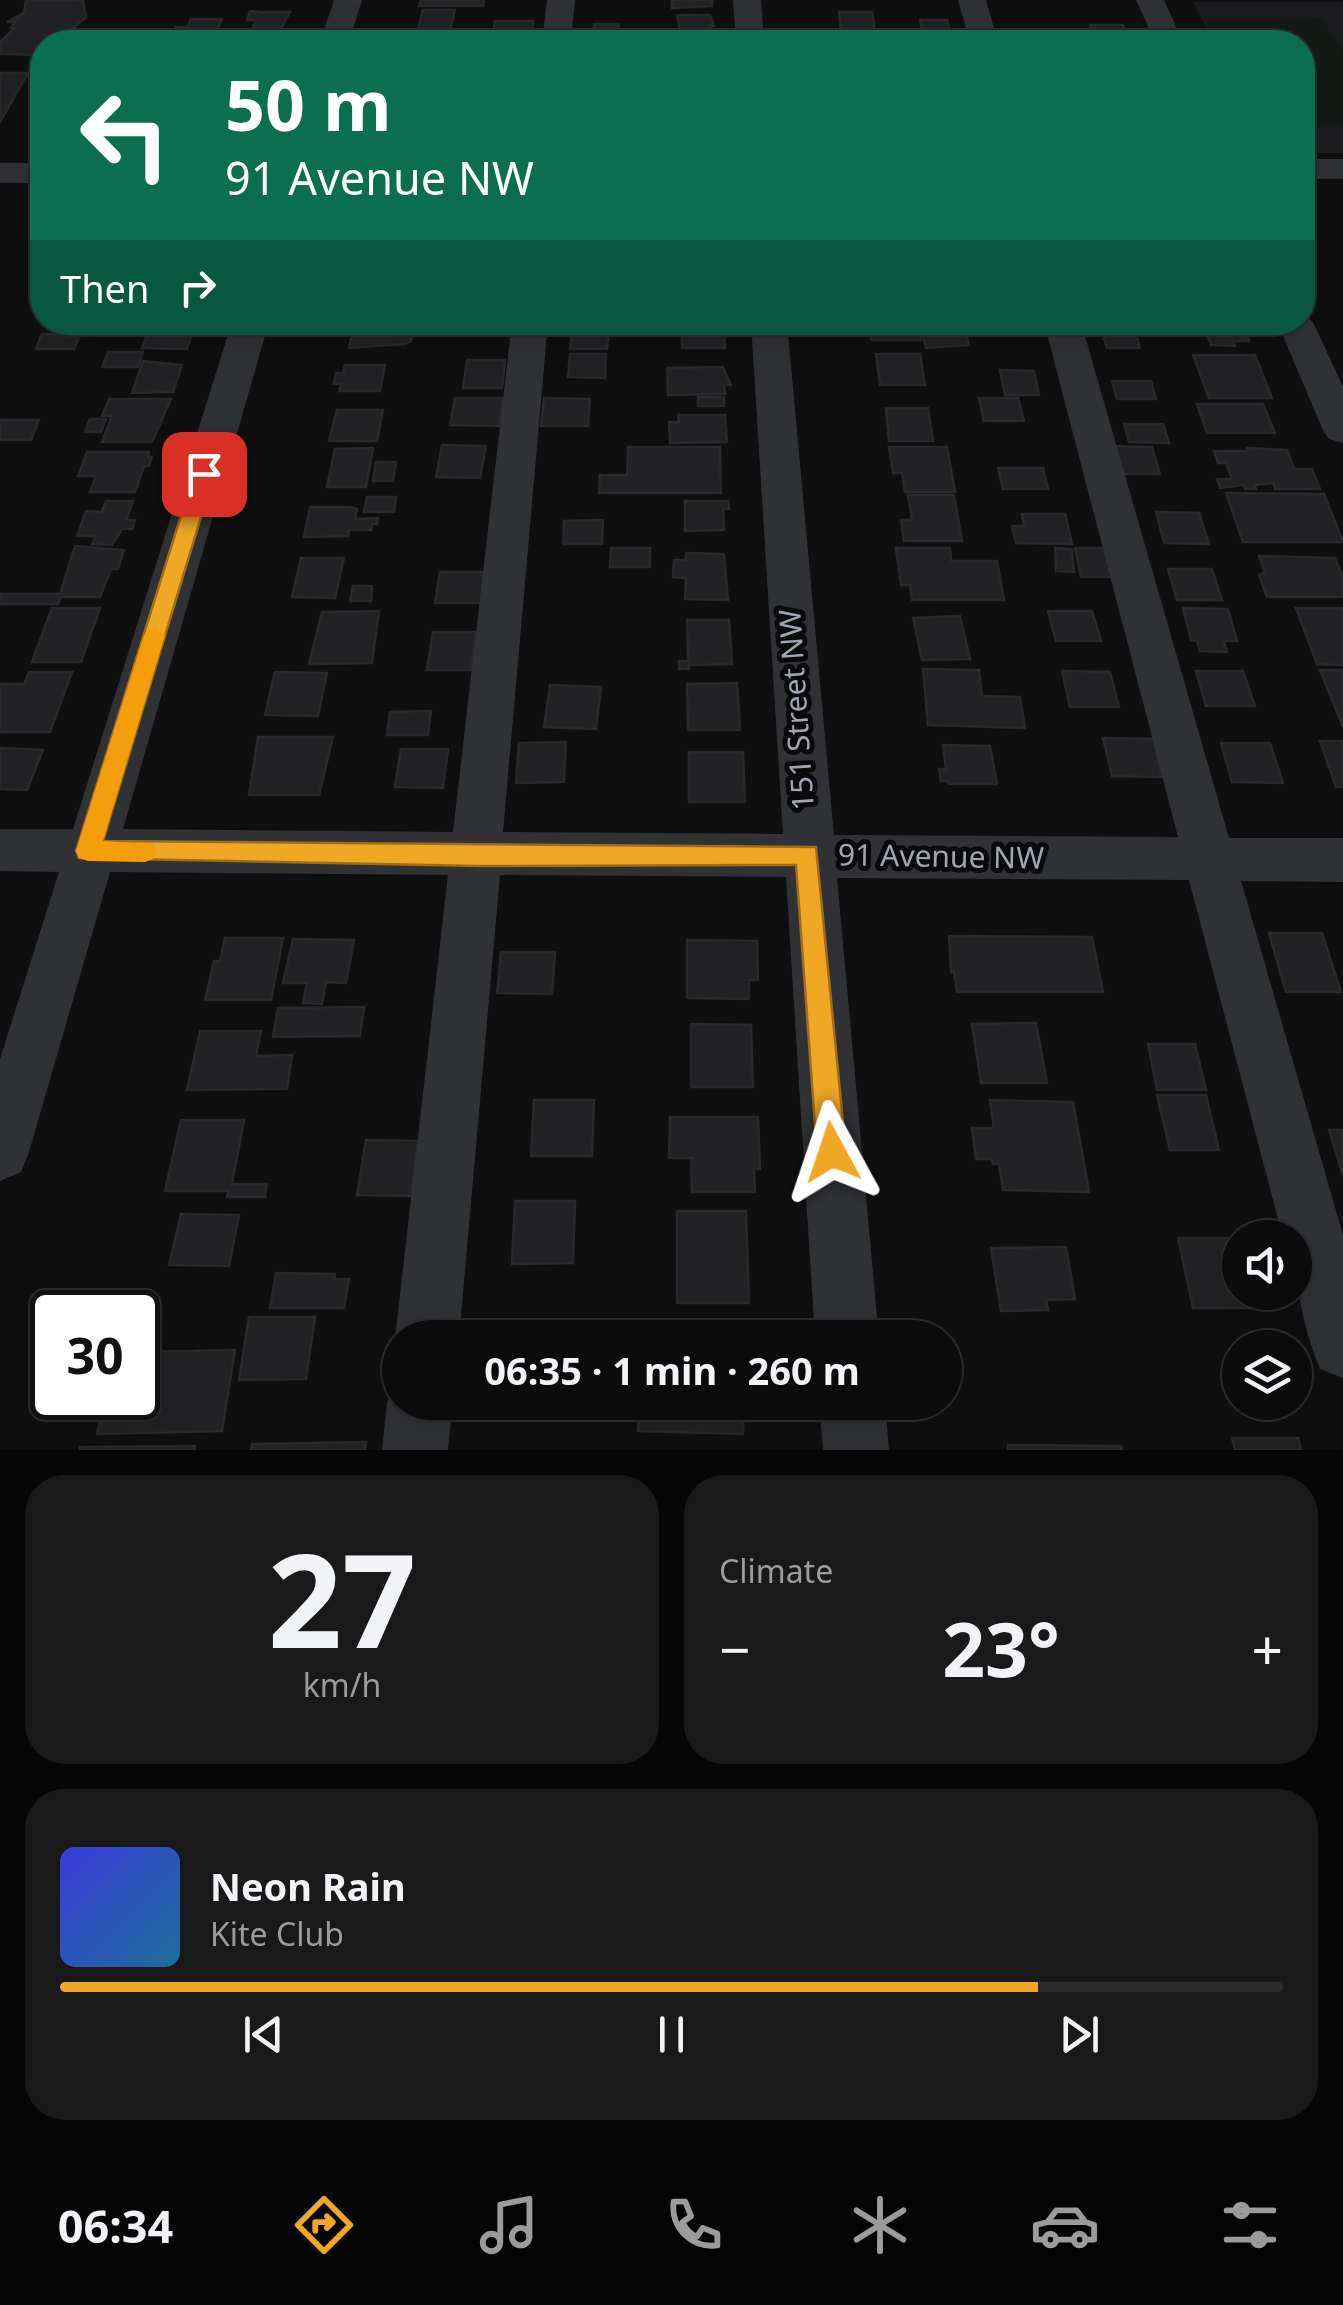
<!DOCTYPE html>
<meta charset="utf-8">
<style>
body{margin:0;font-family:"Noto Sans",sans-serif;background:#19191a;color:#f1f3f6;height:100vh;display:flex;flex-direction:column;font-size:38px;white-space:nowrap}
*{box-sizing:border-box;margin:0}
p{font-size:32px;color:#9a9b9d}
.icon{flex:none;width:55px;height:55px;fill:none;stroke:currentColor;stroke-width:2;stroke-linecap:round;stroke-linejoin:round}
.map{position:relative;height:1450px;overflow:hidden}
.panel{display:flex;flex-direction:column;gap:25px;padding:25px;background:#060607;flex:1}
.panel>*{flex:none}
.banner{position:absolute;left:30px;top:30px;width:1285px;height:305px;border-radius:40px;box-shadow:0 10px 40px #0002,0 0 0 2px #2b2b2d;background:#0b6e4f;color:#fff;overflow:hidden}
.tools{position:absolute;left:1222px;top:1220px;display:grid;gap:20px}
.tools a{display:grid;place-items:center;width:90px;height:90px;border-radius:50%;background:#0b0b0c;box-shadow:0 10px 40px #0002,0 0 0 2px #2b2b2d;font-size:50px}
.speed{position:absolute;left:30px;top:1290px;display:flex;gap:20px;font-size:50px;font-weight:700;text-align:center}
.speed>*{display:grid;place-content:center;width:130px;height:130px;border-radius:50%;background:#0b0b0c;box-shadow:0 10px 40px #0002,0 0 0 2px #2b2b2d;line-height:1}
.speed .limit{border:5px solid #111;border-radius:15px;background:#fff;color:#111}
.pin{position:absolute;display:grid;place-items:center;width:85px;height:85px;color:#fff;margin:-42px;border-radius:20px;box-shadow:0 5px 15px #0006}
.me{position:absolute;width:110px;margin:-55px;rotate:355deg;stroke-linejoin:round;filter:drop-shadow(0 0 8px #0008)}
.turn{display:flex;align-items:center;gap:35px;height:210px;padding:0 30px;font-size:45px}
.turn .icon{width:130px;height:130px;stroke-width:2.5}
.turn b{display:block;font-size:70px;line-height:85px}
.then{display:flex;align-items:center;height:95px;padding:0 30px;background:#0003;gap:20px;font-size:38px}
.big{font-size:75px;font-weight:700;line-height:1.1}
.panel .tile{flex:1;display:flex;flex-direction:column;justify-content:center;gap:15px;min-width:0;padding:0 35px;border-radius:40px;background:#19191a}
.panel .dial{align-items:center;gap:0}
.dial b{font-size:130px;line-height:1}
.song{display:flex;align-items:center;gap:30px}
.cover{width:120px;height:120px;border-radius:15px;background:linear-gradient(135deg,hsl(240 70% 55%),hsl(200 70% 35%))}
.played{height:10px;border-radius:5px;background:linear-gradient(90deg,#f1a726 80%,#2b2b2d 80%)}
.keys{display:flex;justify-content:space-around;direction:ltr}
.heat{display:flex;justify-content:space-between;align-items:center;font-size:55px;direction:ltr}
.panel .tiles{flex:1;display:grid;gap:25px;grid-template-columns:1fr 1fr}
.tile:last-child{grid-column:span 2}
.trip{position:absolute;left:382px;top:1320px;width:580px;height:100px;border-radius:50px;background:#0b0b0c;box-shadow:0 10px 40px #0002,0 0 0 2px #2b2b2d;font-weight:700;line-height:100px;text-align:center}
.menu{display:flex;height:160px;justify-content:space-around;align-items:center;background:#040405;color:#9a9b9d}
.menu .icon{width:70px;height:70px}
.menu .on{color:#f1a726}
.menu b{font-size:45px;color:#f1f3f6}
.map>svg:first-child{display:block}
.built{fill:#1b1b1d}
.green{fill:#151a16}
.building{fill:#222224;stroke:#29292c;stroke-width:2.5}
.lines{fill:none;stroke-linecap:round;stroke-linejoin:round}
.minor{fill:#303135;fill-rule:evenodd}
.route{fill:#f1a726;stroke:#9d6d19;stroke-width:2.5}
.slow{fill:#f59e0b}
.labels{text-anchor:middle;stroke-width:10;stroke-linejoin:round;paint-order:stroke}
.street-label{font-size:30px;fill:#a0a5b1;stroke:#0a0a0b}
</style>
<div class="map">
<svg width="1343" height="1450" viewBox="0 0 1343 1450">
<rect width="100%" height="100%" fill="#0f0f10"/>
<path class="built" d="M1193,2H1343V153H1303L1302,42H1213Z"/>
<path class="green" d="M1321,18L1343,52V126L1303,127L1302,42H1217L1205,20Z"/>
<g class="building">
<path d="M26,0H83L86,17L58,42H42V55L0,54V42L15,28H11L15,22H7L24,13Z"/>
<path d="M421,0H484L483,6H419Z"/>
<path d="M672,0H712V6L672,8Z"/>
<path d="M423,10H455L450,32H417Z"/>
<path d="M250,11L261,12H290L282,27H253L256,20H247Z"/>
<path d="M839,12H872L875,32H841Z"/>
<path d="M681,15H710L714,26H710V31H680L677,16Z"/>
<path d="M191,19H222L216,33H173L176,27H188Z"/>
<path d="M920,20H947L950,33H923Z"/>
<path d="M495,21H533L532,33H493Z"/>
<path d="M594,24H619L618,33H593Z"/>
<path d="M1090,25H1123L1130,42H1096Z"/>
<path d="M211,34H238L235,42H207Z"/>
<path d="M918,34H948L950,42H920Z"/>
<path d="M0,73H28L0,122Z"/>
<path d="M152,322H196L187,349L142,348Z"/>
<path d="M355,322H415L411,341L405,344L349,348Z"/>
<path d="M682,322H724L725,348H682Z"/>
<path d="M870,322H910L912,330H920L921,340H872Z"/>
<path d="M984,322H1017L1020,331H986Z"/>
<path d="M1099,322H1132L1140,348H1107Z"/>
<path d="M1242,322L1249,341H1233L1235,346L1211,345L1204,326H1185L1182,322Z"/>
<path d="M572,328H609L607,349H570Z"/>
<path d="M42,334L80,335L74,349H36Z"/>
<path d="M923,335H966L969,345L926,348Z"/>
<path d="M108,352H143L138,367H102Z"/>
<path d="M570,354H606L605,378L568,377Z"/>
<path d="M876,354H920L925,385H880Z"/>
<path d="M1193,355H1255L1272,398H1209Z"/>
<path d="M467,360H505L502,388H463Z"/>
<path d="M143,361L182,365L173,392L132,393Z"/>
<path d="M345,365H385L380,391H339L341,384H334L336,373H343Z"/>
<path d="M723,367L731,385H724L725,394L668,395L667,368Z"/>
<path d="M1000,370L1034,371L1039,395H1005Z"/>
<path d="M1112,381H1151L1156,399H1117Z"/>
<rect x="698" y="397" width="26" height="9"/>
<path d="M455,398H503L499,426L450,425Z"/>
<path d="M544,398L590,399L588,426H541Z"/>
<path d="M979,398H1018L1024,421H984Z"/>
<path d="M109,399H171L152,442H102L112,416H102Z"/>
<path d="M1197,404H1263L1275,433H1207Z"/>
<path d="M886,408H928L933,441H889Z"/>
<path d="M337,410H383L377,441H329Z"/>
<path d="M678,415H725L727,442L670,443L669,422H679Z"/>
<path d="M90,419H106L101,432H85Z"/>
<path d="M0,420H39L31,440H0Z"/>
<path d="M1124,424H1163L1169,443L1129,442Z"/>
<path d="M442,445L486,446L480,478L436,477Z"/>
<path d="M1109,446L1152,447L1160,474H1116Z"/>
<path d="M628,447H720L721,493H599L600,475H627Z"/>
<path d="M889,447H947L955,492H905L902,473H893Z"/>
<path d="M373,448L366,487H327L335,449Z"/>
<path d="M1247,448L1287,450L1294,469H1312L1320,489H1275L1273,483L1255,485L1256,489H1245L1244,485L1220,488L1217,479H1232L1226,463H1218L1214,451H1248Z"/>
<path d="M87,452H149L148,457H152L149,466H144L135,492H90L96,476H78Z"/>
<path d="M376,462H396L393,481H373Z"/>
<path d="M998,468H1043L1048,489H1003Z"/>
<path d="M1226,493L1324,494L1343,542H1243Z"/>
<path d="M908,495H954L962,541H904L901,520H912Z"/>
<path d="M367,497H396L394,512H364Z"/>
<path d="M106,501H133L126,520H135L132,529H122L112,545L92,544L96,536H77L86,511L102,512Z"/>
<path d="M685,501H728L729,509H723L724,530L685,531Z"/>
<path d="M310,507H351L357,509L355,519L378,518L377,524H372L371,530H349L348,536L304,537Z"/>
<path d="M1156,512L1199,513L1209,544L1164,543Z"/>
<path d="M1022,514H1065L1072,544L1016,543L1012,526H1024Z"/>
<path d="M603,520L602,544H563L564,521Z"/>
<path d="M75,546L124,550L118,569H111L100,597H61L58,604H0V594H60Z"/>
<path d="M611,548H650V567H610Z"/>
<path d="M896,548H950L951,561H997L1004,600H912L910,585H901Z"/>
<path d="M1055,548L1072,549L1074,572L1056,571Z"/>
<path d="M1075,548H1105L1112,577H1081Z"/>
<path d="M686,553L724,554L728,600L685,599L686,578L673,577L674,560H685Z"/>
<path d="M1259,556L1335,558L1343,578V597H1267L1259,575L1265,572Z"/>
<path d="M301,558H344L335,598L292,597Z"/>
<path d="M1168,569H1212L1222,600H1177Z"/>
<path d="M440,572H487L483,603H435Z"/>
<path d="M353,586H372L371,601H350Z"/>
<path d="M52,608H100L81,662H32Z"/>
<path d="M1183,608L1228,609L1237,641H1224L1227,652L1200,651L1197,641L1191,640Z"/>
<path d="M1296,608H1343V665L1317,664Z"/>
<path d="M379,611L372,663L309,664L322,612Z"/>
<path d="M1048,611H1092L1101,641H1056Z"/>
<path d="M960,616L970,659L922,660L913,618Z"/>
<path d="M687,620H729L732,664L688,665L689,669H679V661H688Z"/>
<path d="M433,632H476L471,670H427Z"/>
<path d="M923,669L979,670L982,696L1020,697L1025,728L928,725Z"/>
<path d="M1320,670H1343V727Z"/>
<path d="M1062,671L1110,672L1119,707H1070Z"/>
<path d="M1196,671H1243L1255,706H1206Z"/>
<path d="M29,672H72L50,732H0V684H24Z"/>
<path d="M275,672L327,673L318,716L265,715Z"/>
<path d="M737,683L740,730H688L687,684Z"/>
<path d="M550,685L601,687L596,729L544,727Z"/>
<path d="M431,711L428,735H387L390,712Z"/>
<path d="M258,737H333L319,795H249Z"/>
<path d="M1103,738L1153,739L1162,777L1112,776Z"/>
<path d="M1320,741H1343V787H1336Z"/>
<path d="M566,742L564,782L516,783L519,743Z"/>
<path d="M1221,743H1270L1283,783L1232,782Z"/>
<path d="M943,745L990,746L997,784H949L948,781H941L939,769H946Z"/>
<path d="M0,748L43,750L27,790L0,789Z"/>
<path d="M401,749H448L443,788L395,787Z"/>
<path d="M689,752H743L745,802H689Z"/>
<path d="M1269,933H1322L1341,992H1286Z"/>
<path d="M949,936L1092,937L1103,992H957L954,972H951Z"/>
<path d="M225,938H283L271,1000H205L214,961H220Z"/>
<path d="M293,939L354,940L346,983L326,982L322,1004L303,1003L307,983H283Z"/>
<path d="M687,940L757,941L758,980H749V999L687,998Z"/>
<path d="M501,952H555L552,994L497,993Z"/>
<path d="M364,1007L360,1036L273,1037L278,1008Z"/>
<path d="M1036,1023L1047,1083H981L972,1024Z"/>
<path d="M691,1024L751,1025L753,1087H691Z"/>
<path d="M200,1031H261L256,1056L292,1055L287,1089L187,1090Z"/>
<path d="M1148,1044H1195L1206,1090H1157Z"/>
<path d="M1157,1095H1206L1219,1150H1170Z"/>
<path d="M534,1100H594L592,1156H531Z"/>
<path d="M990,1100L1073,1102L1089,1192L1003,1190L999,1164H993L992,1159H976L972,1128H994Z"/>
<path d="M670,1117H758L760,1169H754L755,1192H692L691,1158H669Z"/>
<path d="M181,1120H244L232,1184H267L265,1197H227L229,1191H165Z"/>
<path d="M1329,1130H1343V1176Z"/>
<path d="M366,1140L418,1141L411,1196L357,1195Z"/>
<path d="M515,1201H575L573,1263L512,1264Z"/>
<path d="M677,1211H746L749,1303H677Z"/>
<path d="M181,1214L239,1215L229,1266L169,1265Z"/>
<path d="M1178,1238H1240V1292H1258L1262,1308H1193Z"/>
<path d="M1066,1247L1075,1299L1046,1300L1048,1310L1001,1311L991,1248Z"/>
<path d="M276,1273L335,1274L334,1279H349L344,1308H270Z"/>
<path d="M249,1317H315L306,1379L239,1380Z"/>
<path d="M508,1320H570L569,1338H507Z"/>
<path d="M235,1350L222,1431L97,1434L105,1398H138V1352Z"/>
<path d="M639,1402H743V1434L638,1431Z"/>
<path d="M1232,1438H1298L1301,1450H1235Z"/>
<path d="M366,1442L365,1450H251L252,1444Z"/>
<path d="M1008,1445L1121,1446L1122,1450H1008Z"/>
<path d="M195,1446L194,1450H80V1447Z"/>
</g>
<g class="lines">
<g class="minor">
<path d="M334,0H362L349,42H320Z"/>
<path d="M547,0H575L571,42H542Z"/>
<path d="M733,0H761L764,42H736Z"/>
<path d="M958,0H986L998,42H970Z"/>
<path d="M1136,0H1164L1183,42H1155Z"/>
<rect x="1302" y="159" width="41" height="20"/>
<rect x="0" y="163" width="42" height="20"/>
<path d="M1302,313L1313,322L1343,387V443L1329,439L1323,430L1277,322H1302Z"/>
<path d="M232,322H269L123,829L453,832L512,322H548L503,832L783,834L751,322H787L834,835L1178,837L1044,322H1081L1229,838H1343V882L1241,881L1343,1235V1378L1320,1369C1302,1325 1295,1284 1295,1238H1283L1189,880L837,878L879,1338H815L786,877L500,875L459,1338H400V1350L395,1338L448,875L110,872L29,1152L21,1172L0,1181V1059L59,872L0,871V829H73Z"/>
<path d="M400,1378V1402H453L448,1450H382L387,1402Z"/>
<path d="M819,1402H885L889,1450H823Z"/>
</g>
</g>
<path class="route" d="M204,467L214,474L103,841L816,847L846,1152L841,1161L832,1165L822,1161L817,1152L796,865L478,866L79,858L76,851L194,474Z"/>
<path class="slow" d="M155,627L165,635L103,841L153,844L157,851L153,859L145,862L88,861L79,858L76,851L144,635Z"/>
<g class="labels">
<g class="street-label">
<text transform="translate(797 710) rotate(-94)" y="10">151 Street NW</text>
<text transform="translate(941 857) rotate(1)" y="10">91 Avenue NW</text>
</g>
</g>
</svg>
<div class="tools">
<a><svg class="icon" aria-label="sound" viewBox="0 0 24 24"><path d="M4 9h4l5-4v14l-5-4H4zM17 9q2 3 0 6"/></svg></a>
<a><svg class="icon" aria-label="layers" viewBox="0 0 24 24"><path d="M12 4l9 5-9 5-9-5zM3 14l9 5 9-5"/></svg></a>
</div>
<div class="speed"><div class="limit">30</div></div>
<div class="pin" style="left:204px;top:474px;background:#d93025"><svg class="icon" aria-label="arrive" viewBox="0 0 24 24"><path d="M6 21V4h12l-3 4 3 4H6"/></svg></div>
<svg class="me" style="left:832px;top:1152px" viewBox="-20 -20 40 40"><path d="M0-17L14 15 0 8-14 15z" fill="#f1a726" stroke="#fff" stroke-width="4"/></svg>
<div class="trip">06:35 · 1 min · 260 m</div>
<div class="banner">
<div class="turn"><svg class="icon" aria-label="left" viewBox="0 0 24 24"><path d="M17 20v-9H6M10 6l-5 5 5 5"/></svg><div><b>50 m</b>91 Avenue NW</div></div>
<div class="then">Then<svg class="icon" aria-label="right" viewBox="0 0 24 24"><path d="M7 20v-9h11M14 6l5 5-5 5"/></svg></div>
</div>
</div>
<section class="panel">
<div class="tiles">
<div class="tile dial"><b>27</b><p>km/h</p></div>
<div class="tile"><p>Climate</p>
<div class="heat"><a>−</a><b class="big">23°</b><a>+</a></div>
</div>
<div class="tile">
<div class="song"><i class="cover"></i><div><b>Neon Rain</b><p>Kite Club</p></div></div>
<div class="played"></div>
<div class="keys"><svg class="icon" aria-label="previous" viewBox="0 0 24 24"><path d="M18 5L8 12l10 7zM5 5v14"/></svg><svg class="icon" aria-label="pause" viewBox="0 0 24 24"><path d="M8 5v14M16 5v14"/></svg><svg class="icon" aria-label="next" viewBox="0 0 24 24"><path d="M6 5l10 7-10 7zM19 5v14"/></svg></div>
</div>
</div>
</section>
<nav class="menu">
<b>06:34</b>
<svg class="icon on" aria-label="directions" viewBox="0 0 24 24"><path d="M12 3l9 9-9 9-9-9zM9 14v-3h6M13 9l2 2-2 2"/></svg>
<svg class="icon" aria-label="music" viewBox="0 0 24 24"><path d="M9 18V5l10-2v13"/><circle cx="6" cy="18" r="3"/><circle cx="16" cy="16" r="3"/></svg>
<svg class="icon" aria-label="phone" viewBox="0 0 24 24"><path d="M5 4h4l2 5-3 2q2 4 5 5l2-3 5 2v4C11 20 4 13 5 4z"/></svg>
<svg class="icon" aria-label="climate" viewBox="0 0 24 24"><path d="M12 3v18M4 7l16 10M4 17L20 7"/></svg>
<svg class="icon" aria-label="car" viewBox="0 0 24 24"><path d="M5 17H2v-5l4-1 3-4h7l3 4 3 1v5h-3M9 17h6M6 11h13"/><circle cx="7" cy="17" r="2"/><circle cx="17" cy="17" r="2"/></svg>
<svg class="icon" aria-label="filters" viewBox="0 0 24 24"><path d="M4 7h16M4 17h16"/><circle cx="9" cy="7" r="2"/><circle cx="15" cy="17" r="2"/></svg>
</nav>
